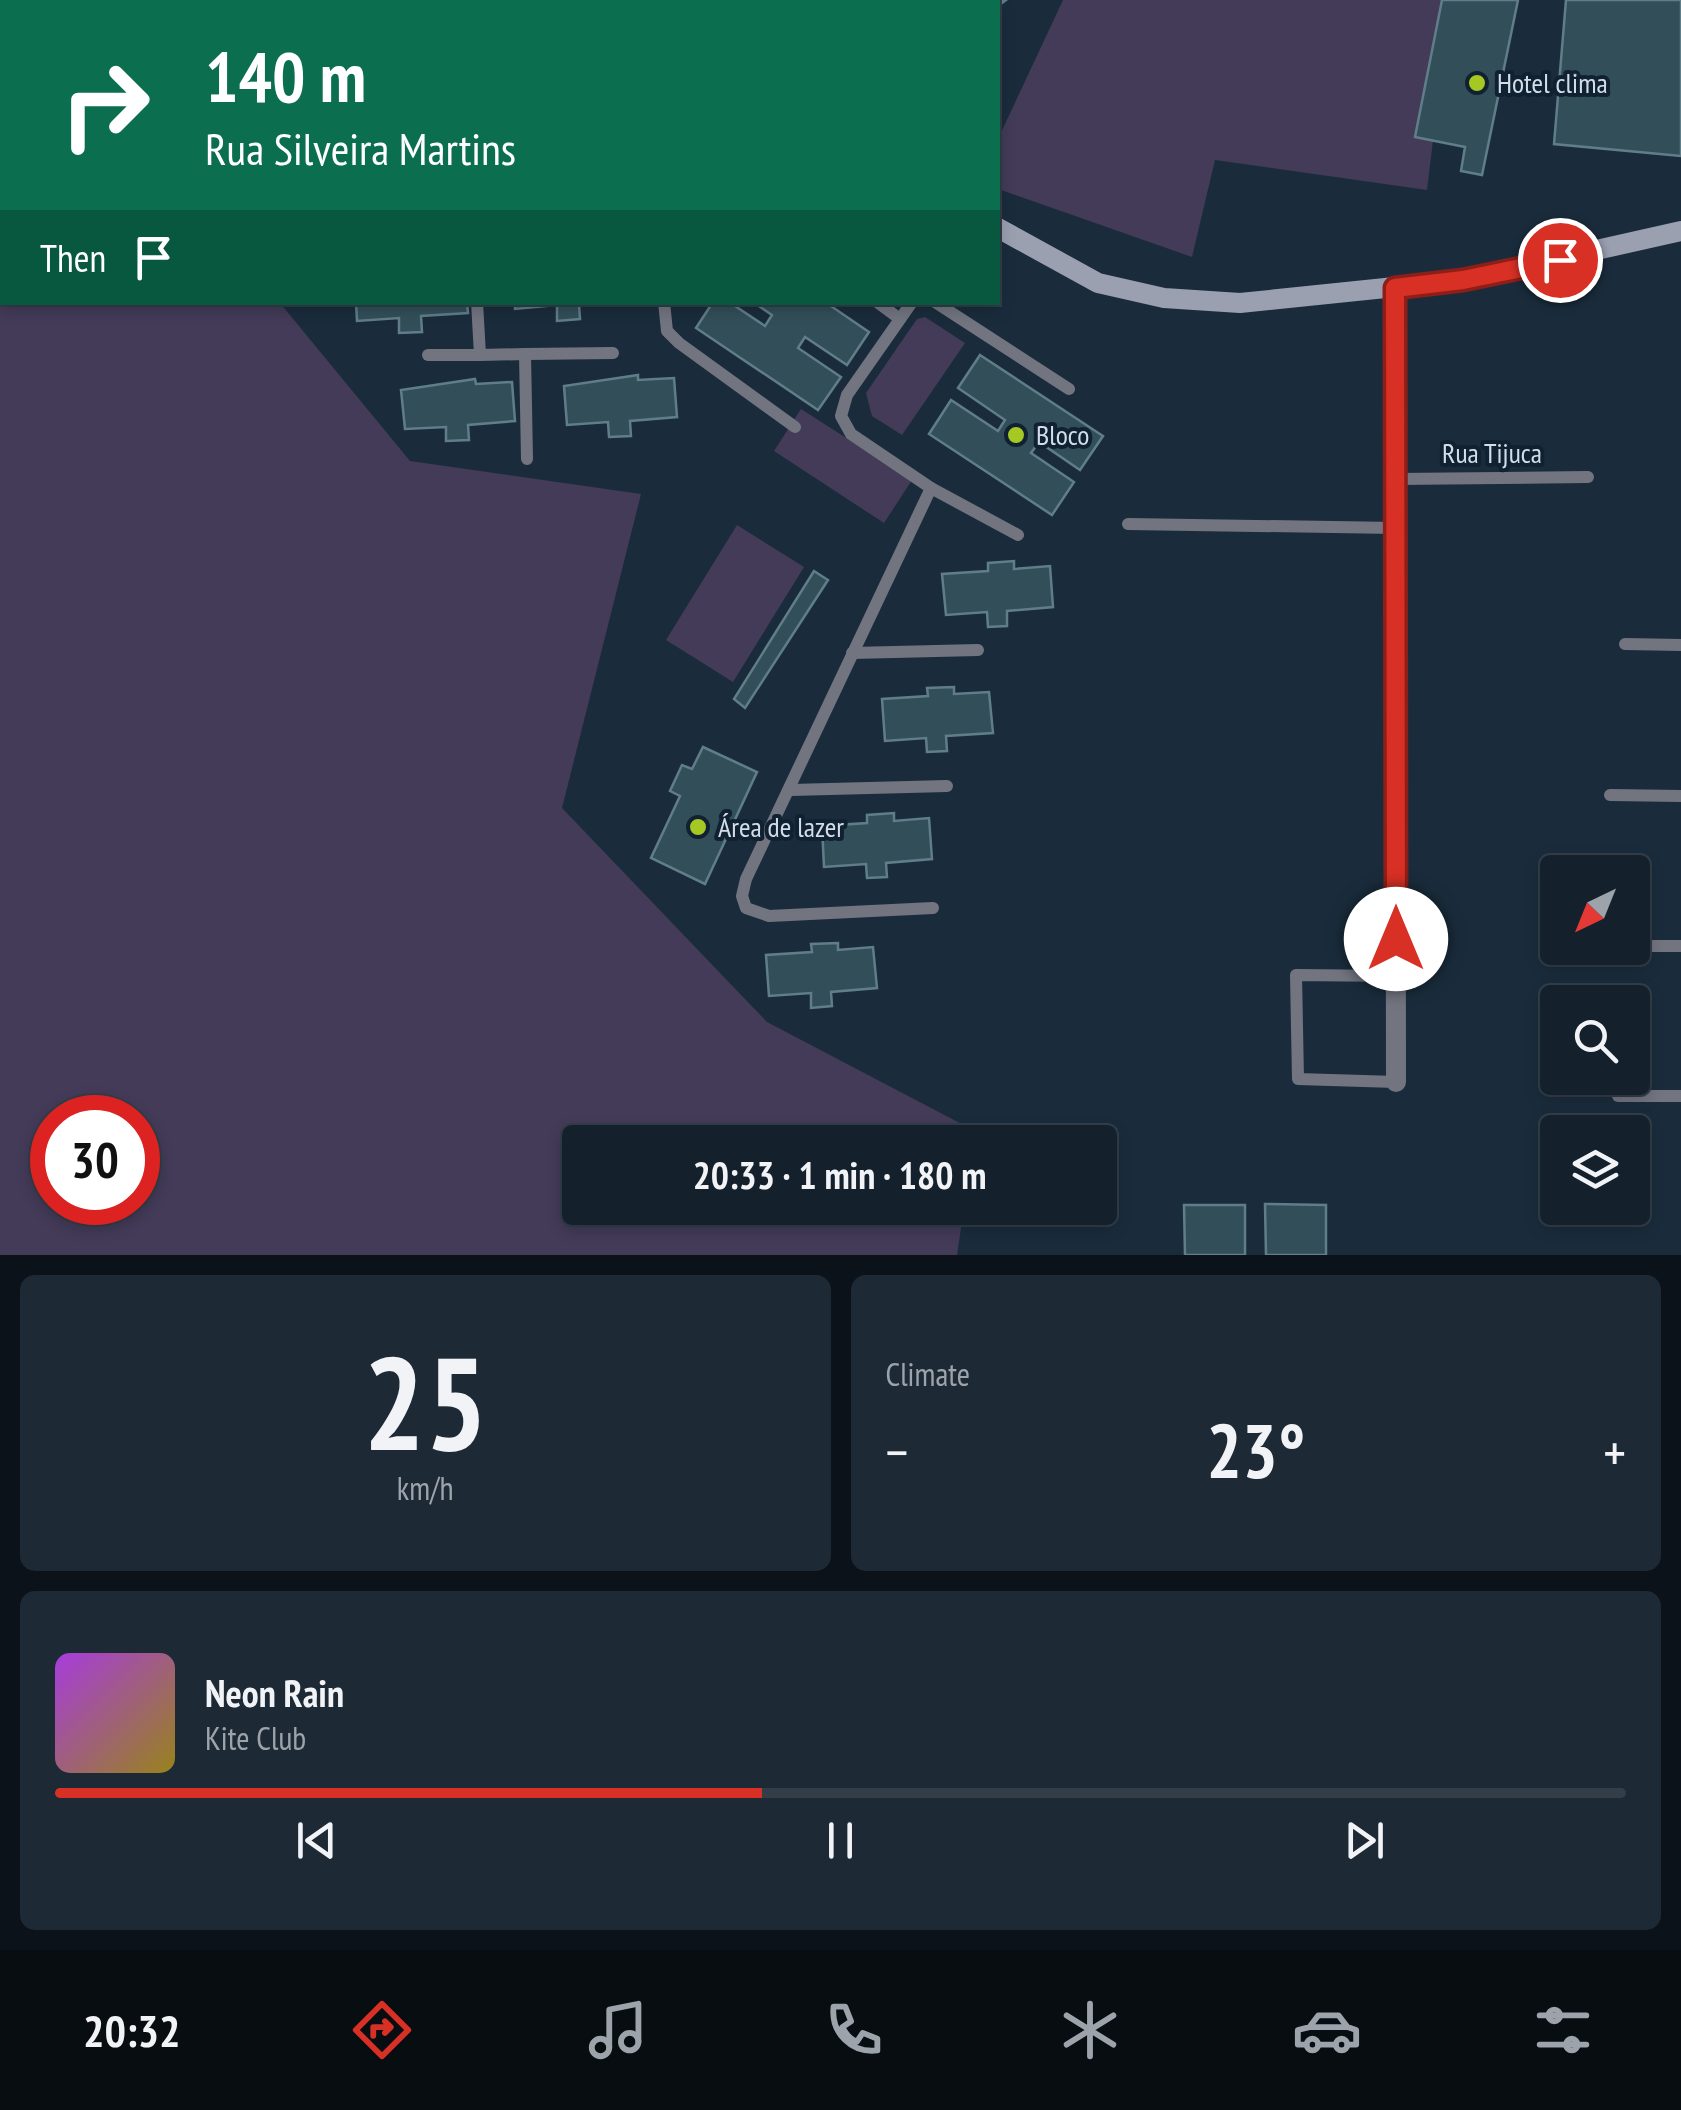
<!DOCTYPE html>
<meta charset="utf-8">
<style>
body{margin:0;font-family:"PT Sans Narrow",sans-serif;background:#1d2935;color:#f1f3f6;height:100vh;display:flex;flex-direction:column;font-size:38px;white-space:nowrap}
*{box-sizing:border-box;margin:0}
p{font-size:32px;color:#9da3aa}
.icon{flex:none;width:55px;height:55px;fill:none;stroke:currentColor;stroke-width:2;stroke-linecap:round;stroke-linejoin:round}
.map{position:relative;height:1255px;overflow:hidden}
.details{display:flex;flex-direction:column;gap:20px;padding:20px;background:#0b1219;flex:1}
.details>*{flex:none}
.guide{position:absolute;left:0px;top:0px;width:1000px;height:305px;box-shadow:0 5px 15px #0003,0 0 0 2px #333e49;background:#0b6e4f;color:#fff;overflow:hidden}
.needle{width:65px;rotate:223deg}
.fabs{position:absolute;left:1540px;top:855px;display:grid;gap:20px}
.fabs a{display:grid;place-items:center;width:110px;height:110px;border-radius:10px;background:#14212d;box-shadow:0 5px 15px #0003,0 0 0 2px #333e49;font-size:50px}
.speed{position:absolute;left:30px;top:1095px;display:flex;gap:20px;font-size:50px;font-weight:700;text-align:center}
.speed>*{display:grid;place-content:center;width:130px;height:130px;border-radius:50%;background:#14212d;box-shadow:0 5px 15px #0003,0 0 0 2px #333e49;line-height:1}
.speed .limit{border:15px solid #d22;background:#fff;color:#111}
.pin{position:absolute;display:grid;place-items:center;width:85px;height:85px;color:#fff;margin:-42px;border:5px solid #fff;border-radius:50%;box-shadow:0 2px 10px #0007}
.me{position:absolute;width:110px;margin:-55px;rotate:0deg;stroke-linejoin:round;filter:drop-shadow(0 0 8px #0008)}
.turn{display:flex;align-items:center;gap:35px;height:210px;padding:0 40px;font-size:45px}
.turn .icon{width:130px;height:130px;stroke-width:2.5}
.turn b{display:block;font-size:70px;line-height:85px}
.then{display:flex;align-items:center;height:95px;padding:0 40px;background:#0003;gap:20px;font-size:38px}
.big{font-size:75px;font-weight:600;line-height:1.1}
.details .tile{flex:1;display:flex;flex-direction:column;justify-content:center;gap:15px;min-width:0;padding:0 35px;border-radius:15px;background:#1d2935}
.details .dial{align-items:center;gap:0}
.dial b{font-size:130px;line-height:1}
.song{display:flex;align-items:center;gap:30px}
.cover{width:120px;height:120px;border-radius:15px;background:linear-gradient(135deg,hsl(280 70% 55%),hsl(50 70% 35%))}
.played{height:10px;border-radius:5px;background:linear-gradient(90deg,#d93025 45%,#333e49 45%)}
.keys{display:flex;justify-content:space-around;direction:ltr}
.heat{display:flex;justify-content:space-between;align-items:center;font-size:55px;direction:ltr}
.details .tiles{flex:1;display:grid;gap:20px;grid-template-columns:1fr 1fr}
.tile:last-child{grid-column:span 2}
.trip{position:absolute;left:562px;top:1125px;width:555px;height:100px;border-radius:10px;background:#14212d;box-shadow:0 5px 15px #0003,0 0 0 2px #333e49;font-weight:600;line-height:100px;text-align:center}
.tab-bar{display:flex;height:160px;justify-content:space-around;align-items:center;background:#080d12;color:#9da3aa}
.tab-bar .icon{width:70px;height:70px}
.tab-bar .current{color:#d93025}
.tab-bar b{font-size:45px;color:#f1f3f6}
.map>svg:first-child{display:block}
.green{fill:#433b58;fill-rule:evenodd}
.building{fill:#324f59;stroke:#607e89;stroke-width:2.5}
.lines{fill:none;stroke-linecap:round;stroke-linejoin:round}
.service{stroke:#727580;stroke-width:12}
.minor{stroke:#727580;stroke-width:20}
.secondary{stroke:#9ba0b1;stroke-width:20}
.route-casing{stroke:#8d1f18;stroke-width:25}
.route{stroke:#d93025;stroke-width:18}
.poi-dot{fill:#a5c823;stroke:#102232;stroke-width:4}
.labels{text-anchor:middle;stroke-width:8;stroke-linejoin:round;paint-order:stroke}
.poi-label{font-size:28px;fill:#d2dde8;stroke:#102232;text-anchor:start}
.street-label{font-size:28px;fill:#d2dde8;stroke:#102232}
</style>
<div class="map">
<svg width="1681" height="1255" viewBox="0 0 1681 1255">
<rect width="100%" height="100%" fill="#1a2c3c"/>
<g class="green">
<path d="M0,0H335L2,2V302L280,303L410,461L641,494L562,808L767,1022L975,1131L973,1142H580V1208H964L957,1255H0ZM52,1118H138V1202H52Z"/>
<path d="M1063,0H1450L1427,190L1215,160L1192,257L998,189V139Z"/>
<path d="M925,317L965,343L902,435L872,416L866,393L917,319Z"/>
<path d="M801,409L912,480L884,523L774,451Z"/>
<path d="M737,525L804,567L733,682L666,640Z"/>
</g>
<g class="building">
<path d="M910,0H1006L998,6V2H907Z"/>
<path d="M1442,0H1518L1482,175L1461,171L1465,147L1415,137Z"/>
<path d="M1566,0H1681V156L1554,144Z"/>
<path d="M356,302H467L468,313L421,316L422,332L399,333V318L357,321Z"/>
<path d="M515,302H599L579,304L580,319L557,321V305L515,309Z"/>
<path d="M713,302H729L765,326L772,315L753,302H825L869,332L847,365L805,337L798,348L841,377L818,410L696,328Z"/>
<path d="M980,355L1103,436L1080,470L1039,442L1031,453L1074,482L1052,515L929,434L951,400L998,431L1005,420L958,388Z"/>
<path d="M638,375V380L674,378L677,417L630,421L631,436L609,437L608,422L567,425L564,386Z"/>
<path d="M475,379L476,384L512,382L515,421L468,425L469,440L446,441V427L405,429L401,390Z"/>
<path d="M1014,561V569L1050,566L1053,607L1007,611V626L988,627L987,612L946,615L942,574L988,571V563Z"/>
<path d="M814,571L828,580L745,708L734,699Z"/>
<path d="M954,687V694L989,692L993,733L946,736L947,751L927,752L926,738L885,741L882,699L928,696L927,688Z"/>
<path d="M703,747L757,772L705,884L651,858L680,796L670,791L682,765L692,769Z"/>
<path d="M894,813V821L929,818L932,859L886,863L887,877L867,878L866,864L824,867L822,826L867,823V815Z"/>
<path d="M838,943V950L873,947L877,988L831,992L832,1006L811,1008V993L769,996L766,955L812,952L811,944Z"/>
<path d="M1265,1204L1326,1205V1255H1266Z"/>
<path d="M1184,1205H1245V1255H1185Z"/>
</g>
<g class="lines">
<g class="service">
<path d="M477,302L480,355L525,354L527,459"/>
<path d="M664,302L667,331L679,343L795,427"/>
<path d="M877,302L900,319"/>
<path d="M912,302L847,395L841,416L851,434L931,488L746,879L742,896L746,908L769,916L933,908"/>
<path d="M935,302L1069,389"/>
<path d="M525,354L613,353"/>
<path d="M428,355H480"/>
<path d="M1396,479L1588,477"/>
<path d="M931,488L1018,535"/>
<path d="M1128,524L1396,528"/>
<path d="M1625,644L1681,645"/>
<path d="M852,653L978,650"/>
<path d="M791,790L947,786"/>
<path d="M1610,795L1681,796"/>
<path d="M1632,946H1681"/>
<path d="M1396,1082L1298,1079L1296,975L1396,976"/>
<path d="M1618,1096H1681"/>
</g>
<path class="minor" d="M1395,288L1396,1082"/>
<g class="secondary">
<path d="M806,0L807,2"/>
<path d="M998,228L1098,283L1164,298L1240,303L1463,280L1681,231"/>
</g>
</g>
<g class="lines">
<defs>
<path id="route" d="M1396,939L1395,288L1463,280L1560,260"/>
</defs>
<use href="#route" class="route-casing"/>
<use href="#route" class="route"/>
</g>
<g class="poi-dot">
<circle cx="1477" cy="83" r="10"/>
<circle cx="1016" cy="435" r="10"/>
<circle cx="698" cy="827" r="10"/>
</g>
<g class="labels">
<g class="poi-label">
<text x="1497" y="93">Hotel clima</text>
<text x="1036" y="445">Bloco</text>
<text x="718" y="837">Área de lazer</text>
</g>
<g class="street-label">
<text x="1492" y="463">Rua Tijuca</text>
</g>
</g>
</svg>
<div class="fabs">
<a><svg class="needle" viewBox="-14 -14 28 28"><path d="M0-13l5 13h-10z" fill="#e53935"/><path d="M0 13l5-13h-10z" fill="#9da3aa"/></svg></a>
<a><svg class="icon" aria-label="search" viewBox="0 0 24 24"><circle cx="10" cy="10" r="6"/><path d="M15 15l6 6"/></svg></a>
<a><svg class="icon" aria-label="layers" viewBox="0 0 24 24"><path d="M12 4l9 5-9 5-9-5zM3 14l9 5 9-5"/></svg></a>
</div>
<div class="speed"><div class="limit">30</div></div>
<div class="pin" style="left:1560px;top:260px;background:#d93025"><svg class="icon" aria-label="arrive" viewBox="0 0 24 24"><path d="M6 21V4h12l-3 4 3 4H6"/></svg></div>
<svg class="me" style="left:1396px;top:939px" viewBox="-20 -20 40 40"><circle r="19" fill="#fff"/><path d="M0-13L10 11 0 6-10 11z" fill="#d93025"/></svg>
<div class="trip">20:33 · 1 min · 180 m</div>
<div class="guide">
<div class="turn"><svg class="icon" aria-label="right" viewBox="0 0 24 24"><path d="M7 20v-9h11M14 6l5 5-5 5"/></svg><div><b>140 m</b>Rua Silveira Martins</div></div>
<div class="then">Then<svg class="icon" aria-label="arrive" viewBox="0 0 24 24"><path d="M6 21V4h12l-3 4 3 4H6"/></svg></div>
</div>
</div>
<section class="details">
<div class="tiles">
<div class="tile dial"><b>25</b><p>km/h</p></div>
<div class="tile"><p>Climate</p>
<div class="heat"><a>−</a><b class="big">23°</b><a>+</a></div>
</div>
<div class="tile">
<div class="song"><i class="cover"></i><div><b>Neon Rain</b><p>Kite Club</p></div></div>
<div class="played"></div>
<div class="keys"><svg class="icon" aria-label="previous" viewBox="0 0 24 24"><path d="M18 5L8 12l10 7zM5 5v14"/></svg><svg class="icon" aria-label="pause" viewBox="0 0 24 24"><path d="M8 5v14M16 5v14"/></svg><svg class="icon" aria-label="next" viewBox="0 0 24 24"><path d="M6 5l10 7-10 7zM19 5v14"/></svg></div>
</div>
</div>
</section>
<nav class="tab-bar">
<b>20:32</b>
<svg class="icon current" aria-label="directions" viewBox="0 0 24 24"><path d="M12 3l9 9-9 9-9-9zM9 14v-3h6M13 9l2 2-2 2"/></svg>
<svg class="icon" aria-label="music" viewBox="0 0 24 24"><path d="M9 18V5l10-2v13"/><circle cx="6" cy="18" r="3"/><circle cx="16" cy="16" r="3"/></svg>
<svg class="icon" aria-label="phone" viewBox="0 0 24 24"><path d="M5 4h4l2 5-3 2q2 4 5 5l2-3 5 2v4C11 20 4 13 5 4z"/></svg>
<svg class="icon" aria-label="climate" viewBox="0 0 24 24"><path d="M12 3v18M4 7l16 10M4 17L20 7"/></svg>
<svg class="icon" aria-label="car" viewBox="0 0 24 24"><path d="M5 17H2v-5l4-1 3-4h7l3 4 3 1v5h-3M9 17h6M6 11h13"/><circle cx="7" cy="17" r="2"/><circle cx="17" cy="17" r="2"/></svg>
<svg class="icon" aria-label="filters" viewBox="0 0 24 24"><path d="M4 7h16M4 17h16"/><circle cx="9" cy="7" r="2"/><circle cx="15" cy="17" r="2"/></svg>
</nav>
